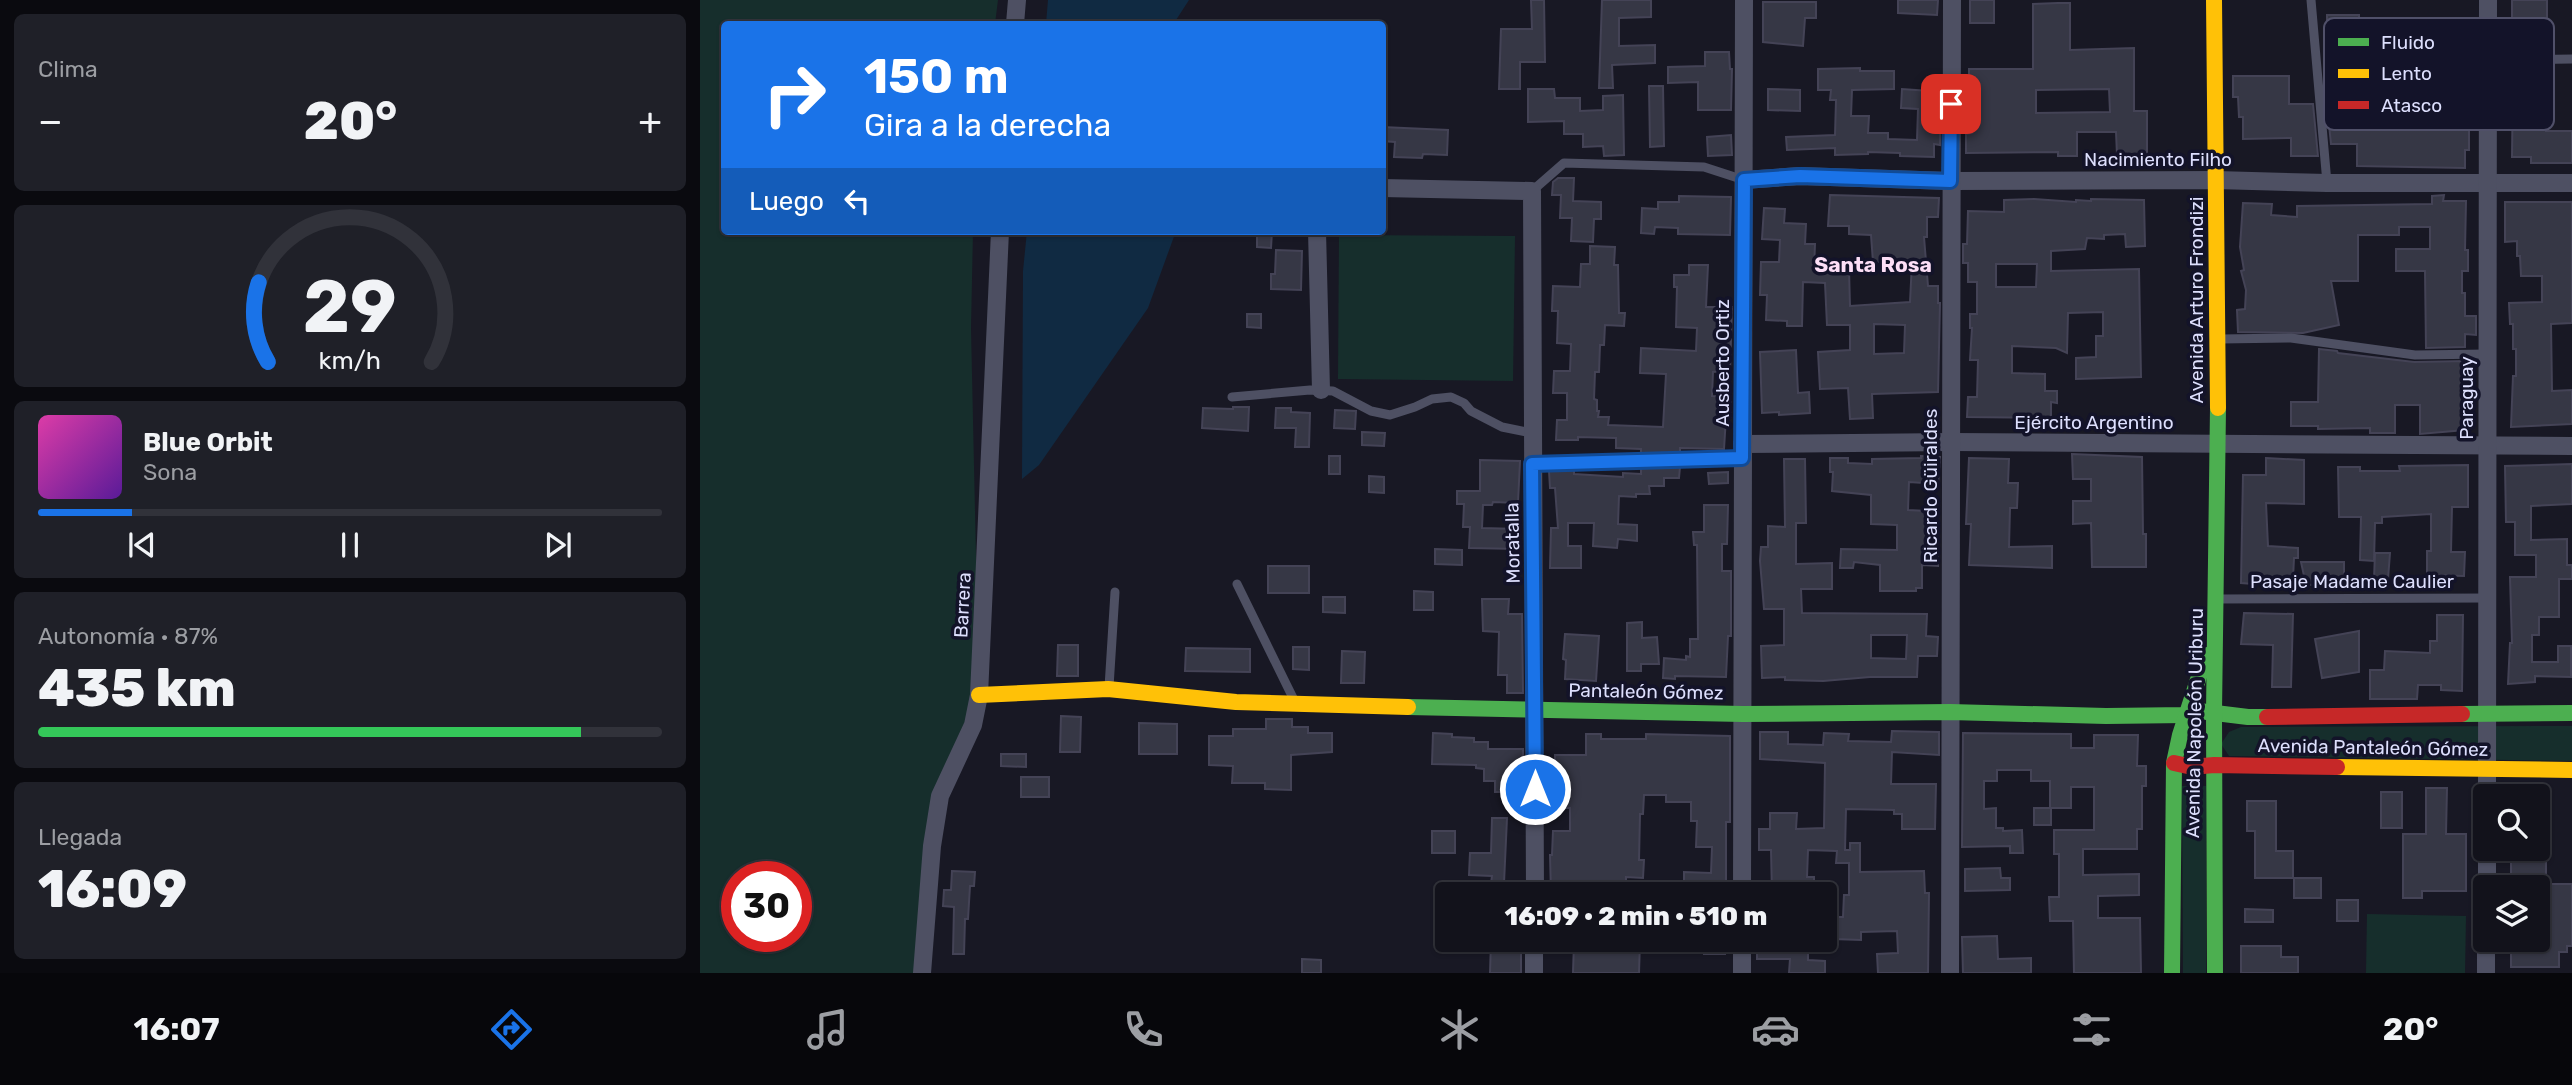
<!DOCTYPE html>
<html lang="es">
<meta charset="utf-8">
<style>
body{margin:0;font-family:Rubik,sans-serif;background:#1f2028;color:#f1f3f6;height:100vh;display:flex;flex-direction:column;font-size:26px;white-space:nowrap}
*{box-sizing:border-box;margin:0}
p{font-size:23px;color:#9c9ea3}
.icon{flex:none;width:38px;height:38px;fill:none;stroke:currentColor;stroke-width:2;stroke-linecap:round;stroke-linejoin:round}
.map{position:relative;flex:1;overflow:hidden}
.panel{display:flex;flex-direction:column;gap:14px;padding:14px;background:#0a0a0f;width:700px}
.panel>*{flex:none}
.hud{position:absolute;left:21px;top:21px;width:665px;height:214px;border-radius:7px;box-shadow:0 2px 5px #0004,0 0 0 2px #31323a;background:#1a73e8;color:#fff;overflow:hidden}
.buttons{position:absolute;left:1773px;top:784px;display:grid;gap:14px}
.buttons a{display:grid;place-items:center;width:77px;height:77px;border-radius:7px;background:#12121b;box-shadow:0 2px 5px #0004,0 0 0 2px #31323a;font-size:35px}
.speed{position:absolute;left:21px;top:861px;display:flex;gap:14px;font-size:35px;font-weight:700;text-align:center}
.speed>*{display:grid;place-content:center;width:91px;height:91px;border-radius:50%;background:#12121b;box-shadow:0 2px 5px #0004,0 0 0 2px #31323a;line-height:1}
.speed .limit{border:10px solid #d22;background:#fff;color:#111}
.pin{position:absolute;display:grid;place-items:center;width:60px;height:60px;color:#fff;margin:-30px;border-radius:14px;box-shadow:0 4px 10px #0006}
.me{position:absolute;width:77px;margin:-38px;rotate:0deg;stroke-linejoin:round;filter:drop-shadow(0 0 5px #0008)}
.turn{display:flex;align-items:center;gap:24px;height:147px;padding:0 28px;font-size:32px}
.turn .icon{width:91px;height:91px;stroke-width:2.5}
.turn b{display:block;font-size:49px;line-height:60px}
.then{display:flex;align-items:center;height:66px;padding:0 28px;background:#0003;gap:14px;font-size:26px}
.big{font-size:52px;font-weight:800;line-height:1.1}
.panel .widget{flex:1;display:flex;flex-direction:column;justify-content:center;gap:10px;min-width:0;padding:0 24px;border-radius:10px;background:#1f2028}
.panel .dial{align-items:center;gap:0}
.dial svg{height:182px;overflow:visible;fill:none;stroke:#31323a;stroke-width:7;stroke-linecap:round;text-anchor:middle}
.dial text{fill:#f1f3f6;stroke:none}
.song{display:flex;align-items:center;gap:21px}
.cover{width:84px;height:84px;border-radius:10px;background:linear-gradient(135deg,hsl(320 70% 55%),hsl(270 70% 35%))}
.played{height:7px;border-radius:4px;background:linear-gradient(90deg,#1a73e8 15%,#31323a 15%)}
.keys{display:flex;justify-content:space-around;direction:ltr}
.heat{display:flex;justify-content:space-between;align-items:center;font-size:38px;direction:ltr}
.charge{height:10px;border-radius:5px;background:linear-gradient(90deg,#34c759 87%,#31323a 0)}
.trip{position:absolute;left:735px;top:882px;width:402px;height:70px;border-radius:7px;background:#12121b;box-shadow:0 2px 5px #0004,0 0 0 2px #31323a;font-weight:800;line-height:70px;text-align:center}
.menu{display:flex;height:112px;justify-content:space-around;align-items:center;background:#07070b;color:#9c9ea3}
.menu .icon{width:49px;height:49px}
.menu .selected{color:#1a73e8}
.menu b{font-size:32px;color:#f1f3f6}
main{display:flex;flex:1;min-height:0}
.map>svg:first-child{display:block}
.green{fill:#162e2c;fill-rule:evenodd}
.water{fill:#102a42}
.building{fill:#363745;stroke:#444356;stroke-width:2;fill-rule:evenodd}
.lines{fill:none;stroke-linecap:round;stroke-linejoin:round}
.lane{stroke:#4e5063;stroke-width:9}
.street{stroke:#4e5063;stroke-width:18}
.fast{stroke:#4caf50;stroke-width:16}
.slow{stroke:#ffc107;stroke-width:16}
.jam{stroke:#c62828;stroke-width:16}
.route-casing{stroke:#114b97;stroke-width:18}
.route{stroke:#1a73e8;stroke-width:12}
.labels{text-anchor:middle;stroke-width:7;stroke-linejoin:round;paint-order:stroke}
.street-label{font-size:19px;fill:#dddffd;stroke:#131329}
.neighbourhood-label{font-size:21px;font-weight:bold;fill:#fddff7;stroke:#131329}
.key{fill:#131329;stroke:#505069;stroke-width:2}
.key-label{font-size:19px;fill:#dddffd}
</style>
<main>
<section class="panel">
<div class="widget"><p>Clima</p>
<div class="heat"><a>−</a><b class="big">20°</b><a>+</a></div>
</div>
<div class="widget dial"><svg viewBox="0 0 100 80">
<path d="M14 69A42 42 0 1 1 86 69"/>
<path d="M14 69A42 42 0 0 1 10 34" stroke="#1a73e8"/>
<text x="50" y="56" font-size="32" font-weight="700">29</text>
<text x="50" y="72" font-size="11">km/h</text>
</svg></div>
<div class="widget">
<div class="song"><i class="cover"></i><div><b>Blue Orbit</b><p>Sona</p></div></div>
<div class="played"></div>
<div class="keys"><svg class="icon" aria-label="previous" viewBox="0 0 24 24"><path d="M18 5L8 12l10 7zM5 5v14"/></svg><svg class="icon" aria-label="pause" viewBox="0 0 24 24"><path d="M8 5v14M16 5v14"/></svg><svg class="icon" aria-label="next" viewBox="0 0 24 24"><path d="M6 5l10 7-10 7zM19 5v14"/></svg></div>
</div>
<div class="widget"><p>Autonomía · 87%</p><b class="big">435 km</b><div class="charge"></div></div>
<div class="widget"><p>Llegada</p><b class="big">16:09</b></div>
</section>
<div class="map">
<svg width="1872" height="973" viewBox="0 0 1872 973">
<rect width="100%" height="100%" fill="#181824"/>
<g class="green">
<path d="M0,0H298L295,24H24V231H273L271,328L279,695L240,796L222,973H0ZM37,877H96V936H37Z"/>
<path d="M639,235L815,236L813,381L638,379Z"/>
<path d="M1872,726V761L1529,756L1521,744L1529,732L1541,727Z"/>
<path d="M1482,786H1506V973H1483Z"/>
<path d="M1667,914L1766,916L1765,973H1666Z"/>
</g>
<g class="water">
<path d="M348,0H489L476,20L477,24H346Z"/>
<path d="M327,231H476L448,308L339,465L322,479L323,271Z"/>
</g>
<g class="building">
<path d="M831,0H844L845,62H820V89H799L801,29H832Z"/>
<path d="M902,0H951V17L919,18V46L955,45V63L912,65L913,88H899Z"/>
<path d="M1198,0H1238L1237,15L1198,13Z"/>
<rect x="1270" y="0" width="24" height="23"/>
<path d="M1812,0H1847V25L1812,26Z"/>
<path d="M1063,2H1116V18H1105L1103,46L1063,42Z"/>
<path d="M1358,3H1370V50L1434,48V111H1447V155H1417L1416,132H1377V156H1358V152L1266,153V134L1272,133V90H1269V69H1333V4ZM1409,89L1410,112L1336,113V90Z"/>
<path d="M1627,15H1659V53H1674V77L1658,78V73L1627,74Z"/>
<path d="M1005,52H1029L1030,69H1032L1031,110H998V82L968,83V67L1005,66Z"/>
<path d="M1160,68V71H1194V89L1152,90L1151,116H1169L1168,133H1188V139L1217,140L1218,109L1201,108L1202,89L1230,91L1229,112H1236V133H1240V145L1234,144V157L1200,156V153L1168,152V154L1135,155V148L1087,150L1086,137L1135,135L1136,100H1130L1131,90H1118V69Z"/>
<path d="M1533,76H1589V104H1613L1618,156H1591V138L1543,139V117H1539L1538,97H1533Z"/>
<path d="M1813,76H1835V100H1846V131H1872V163H1831V157H1812Z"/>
<path d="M949,86H963L964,146L950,147Z"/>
<path d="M828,89H854L855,98H880V111L903,110V96L923,95L924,155L904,156L903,146L883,147V134H864V121L828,122Z"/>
<path d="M1068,89L1100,90V111L1068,110Z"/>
<path d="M1733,101H1769V150H1765V168L1657,166V144H1631L1627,105H1655V116L1712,115L1733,114Z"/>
<path d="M682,127L748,130L747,155L723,154L722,158L694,157L695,142L682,141Z"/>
<path d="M1031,135L1032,155L1008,156L1007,137Z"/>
<path d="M858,178H874L873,201L901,202V219H894L893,242L871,241L872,218H860L861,195H852L853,182Z"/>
<path d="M1130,195L1239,198L1238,217H1227V237H1224L1228,286H1238V303H1240L1238,392L1172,394L1173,418L1150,419L1148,388L1120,389L1118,352L1150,350V325H1127L1125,283L1103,282L1102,326H1087V321L1066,320L1067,295H1060L1061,262H1079L1080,240L1062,239L1064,208L1085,209L1084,223L1106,224L1105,244H1115L1114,270L1149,269L1150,306L1210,302L1212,262H1173L1171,235L1149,234V226H1128ZM1174,324L1205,325L1204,353L1174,354Z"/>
<path d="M1744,195L1743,201H1766L1765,250H1768V271H1762V293H1765V316H1776V335L1765,334V347L1726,348L1725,271H1696V249H1730V227H1699V235H1658V281H1631L1639,325L1603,333L1538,332L1537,310L1545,309L1546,290L1541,271L1544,270L1540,247L1543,203L1572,204L1571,215L1597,217V206L1732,204V196Z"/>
<path d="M979,196L1031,197L1030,235L978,234V228L955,227L954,234L941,233L942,208L958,209V202H979Z"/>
<path d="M1334,199L1376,202V200L1391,201V199L1444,200L1445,246L1426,247L1425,234L1404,235V239L1387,238L1385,249L1351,251V271L1439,269L1441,377L1376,379V358L1396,357V336H1403V312L1368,313L1367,353L1356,348L1312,346V373L1345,374V391H1357V403L1351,402V418L1267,417L1268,397H1277L1278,360H1270L1272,328H1270V314H1277V282H1268V263H1263V244H1267L1268,211L1304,212V200ZM1296,264H1337L1336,287H1296Z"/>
<path d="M1805,202H1872V323L1851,324L1852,391L1872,390V424L1811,427L1813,376H1816V349H1813V324H1810L1809,303L1842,302V276H1821L1820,256H1817V241L1805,242Z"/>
<path d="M557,231H572L571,248L557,247Z"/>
<path d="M890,246L915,247L914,265H918L919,313H925L924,326L905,325L904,345H900L899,372H895L894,399L897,400V411H899L898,417H909L908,425L963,427L966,374L940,373L941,348L996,351L997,328L976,327L977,287H974V275H989V265H1008L1006,307H1032L1030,370L1013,372L1012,396L1031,397V417H1026L1024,449L980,448V453L941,454V449L916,448V438L878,437V440H856L857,420H867V393H853L854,371H870L871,344L857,343L858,311H852L853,286L880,287L881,264H890Z"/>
<path d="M576,250L602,251L601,290L571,289V274H575Z"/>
<path d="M547,314H561V328L547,327Z"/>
<path d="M1619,349L1637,351L1638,353L1714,362L1767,361L1765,430L1720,434V405H1695V433H1670V428L1618,429V426H1591V402H1618Z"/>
<path d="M1096,350L1098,393L1109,392L1110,413L1079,415V412L1062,413L1060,352Z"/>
<path d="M533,407H549L548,431L502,428L503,408L533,409Z"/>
<path d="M576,408H591V412L610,413L609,447H595L596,428H575Z"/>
<path d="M635,410L656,411L655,429L634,428Z"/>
<path d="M662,432L685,433L684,446L662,445Z"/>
<path d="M1372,454L1442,457L1443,534H1446V567H1392L1391,523L1373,524V501H1391V479H1373Z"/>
<rect x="629" y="456" width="11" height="18"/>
<path d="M1221,456L1240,457L1238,484L1209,482L1208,510L1227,511L1226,550L1238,551V566L1222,565V588H1216V591H1180V565L1154,562L1153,568H1140L1141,549L1197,550V525L1171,524V495L1132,491L1133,472H1130V458H1148V463L1172,464V459L1221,458Z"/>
<path d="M1269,458L1309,459L1308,483H1318L1317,508H1310L1309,547L1352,546V568L1269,565L1271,524H1266Z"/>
<path d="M1566,458L1604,460V504L1566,503L1568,546L1598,548V558H1594L1593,579L1554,578L1553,584L1541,583L1543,475H1566Z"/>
<path d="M1084,459H1105L1106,523H1096V564L1132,563V589H1101L1102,613L1227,614L1226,636L1238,637L1237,656H1218L1217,677H1170L1123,681L1085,680V677L1062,678L1061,646L1084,645V609H1064L1060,561L1061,547H1068V526L1085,527ZM1171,635H1207L1206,659L1171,658Z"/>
<path d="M780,460L820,461L818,503L793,502L792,505H783L782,528L819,529V549L769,548L770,527H763L764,504H757V491H780Z"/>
<path d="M1872,464V504L1831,506V540L1867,539V565H1872V579H1859V617H1839V635H1832V662H1858V646H1871V677L1835,676V682L1808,684L1810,643H1812L1810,577H1836V555H1815V522H1806L1805,466Z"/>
<path d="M1768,465V507H1752L1751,552H1765L1764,576L1727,575V551H1731V514L1682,517V523H1675L1674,561L1660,560L1661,517H1639L1638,467H1660V471H1700L1699,466Z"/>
<path d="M980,467L979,478H964V486H949L950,494H936V497L919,496L918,524L937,525V541L918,539L917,548L893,546L894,523H868V546H881V568H850L851,528H858L855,488H850L849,471L874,470V474L923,477V473L941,474V468Z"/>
<path d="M1028,472V483L1009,484L1008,473Z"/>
<path d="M669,476L684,477V493L669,492Z"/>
<path d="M1004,505H1028L1027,544H1022V571H1031V636H1028L1026,677L975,676V679L963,678L964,658L986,660V656L990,657V639H998L997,545H994L993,532H1004Z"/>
<path d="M735,549L762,550V565L735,564Z"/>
<path d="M1675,553H1690L1688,579H1674Z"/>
<path d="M1601,562H1644V585H1606Z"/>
<rect x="568" y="566" width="41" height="27"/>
<path d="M714,591L733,592V610H714Z"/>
<path d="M623,597H645V613L623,612Z"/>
<path d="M782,599H809L808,614H822L823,693H807V675H798L799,632L783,631Z"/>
<path d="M1544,613L1593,614L1591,687H1572L1573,645L1541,644Z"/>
<path d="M1737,615H1763L1762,691L1741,690V685H1718L1717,699H1670V670H1684L1685,651L1730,653V641H1737Z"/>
<path d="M942,622V638L957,637L959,664H941V671H927V623Z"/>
<path d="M1659,631V672L1622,678L1615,639Z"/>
<path d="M865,634L899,636L896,681L865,679L866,660L863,659Z"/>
<path d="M358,645H378V676H357Z"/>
<path d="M593,647H609V670L593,669Z"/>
<path d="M486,648L550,649V672L485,671Z"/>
<path d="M642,651L665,652L664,683H641Z"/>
<path d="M361,716L381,717L380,752H360Z"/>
<path d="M566,719H592V727H608V733H632V752L591,755V790L565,789V783H532L533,766L509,765V736H533V729H566Z"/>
<path d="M439,723L477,724V754H439Z"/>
<path d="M1192,731L1239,732V755L1192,752L1191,784H1236L1235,829H1202V814H1194V810L1146,809L1145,850H1150V843H1160V872L1224,871L1225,893H1229L1228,973H1178L1177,954L1198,953L1197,931L1161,932V940L1133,939V917H1143L1144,895H1149V863H1136L1137,851L1108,850L1107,877H1114V894H1072L1071,850H1059V829H1070V813H1097L1096,829L1124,828L1125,763L1060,759V732H1088V744L1123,745L1124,733L1149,734L1148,741L1191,742Z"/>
<path d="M733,733L752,734V737L774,738V742H788V749H823V792H795V781H784V769L776,768V765L732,764Z"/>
<path d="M1263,733L1371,734V748H1394V735H1438L1437,766H1446V786H1442V829H1437V849H1383V875L1439,874V895L1398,896V918H1440L1441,973H1374L1373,921H1350L1349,897H1359V854H1354V830H1394V787H1371V808H1351V825H1334V808H1350V781H1331V770H1297V781H1284V809L1296,808V828H1303V831L1322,830L1323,853H1310V846L1262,847Z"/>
<path d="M886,734H901V739H946V734L1030,736V822H1026V893L984,892V872L1011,873L1012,847H996L997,821H991V802H966V795H944L943,814H940L939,860H944L943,878L926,877V894H851L850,855H852L853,831H870V808H849V768H855V755H886Z"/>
<path d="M301,754H326V767L301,766Z"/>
<rect x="321" y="777" width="28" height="20"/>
<path d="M1726,788H1747L1746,834H1766V891H1722V898H1703V834H1726Z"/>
<rect x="1681" y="792" width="21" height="36"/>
<path d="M1547,801H1576V851H1593V878H1555V831H1547Z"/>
<path d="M792,818H807L804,883H791L792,876L769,875L770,853H791Z"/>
<rect x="732" y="831" width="23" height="22"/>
<path d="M1811,849H1846V884H1872V946H1867V952H1859V967H1811V953H1833V940H1838V887H1811Z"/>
<path d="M1300,868L1301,878H1310V890L1265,891V869Z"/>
<path d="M252,871L275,872L274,886H270L268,919H265L264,954H253L254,907L243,906L244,890H251Z"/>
<rect x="1594" y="878" width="27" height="20"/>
<rect x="1637" y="900" width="21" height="21"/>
<path d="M1545,909L1573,910V922H1545Z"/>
<path d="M1297,936L1298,959L1331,958V973H1263L1262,937Z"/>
<path d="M791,940H821V973H790Z"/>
<path d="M914,940L940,941L939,973H873L874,942H914Z"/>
<path d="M1005,940H1025V954H1004Z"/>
<path d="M1066,940H1108V960L1125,961V973H1089L1090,959H1057V946H1066Z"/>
<path d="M1541,946H1581V957H1598V973H1541Z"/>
<path d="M602,959L621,960V973H602Z"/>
</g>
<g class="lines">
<g class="lane">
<path d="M1611,0L1627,183"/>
<path d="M1788,60L1872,59"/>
<path d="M832,191L864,163L1004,167L1044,180"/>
<path d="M1521,339L1591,338L1715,355L1787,354"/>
<path d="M532,397L610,390L633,391L671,411L690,415L715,407L732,399L751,397L764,403L771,411L802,427L831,433"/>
<path d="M832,464L1042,458"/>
<path d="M537,584L595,702"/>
<path d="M1519,599L1787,598"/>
<path d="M409,687L415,592"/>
</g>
<g class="street">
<path d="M315,24L317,0"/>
<path d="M1044,180L1100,176L1250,181L1516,180L1627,183H1872"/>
<path d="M682,188L832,191L835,894"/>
<path d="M617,231L621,390"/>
<path d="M1042,444L1252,442L1872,446"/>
<path d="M1787,796L1788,0"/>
<path d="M1787,887V849"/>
<path d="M1042,894L1044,0"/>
<path d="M222,973L232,846L240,796L273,725L279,695L300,231"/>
<path d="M834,973V940"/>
<path d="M1042,973V940"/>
<path d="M1250,973L1252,0"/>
<path d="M1786,973V940"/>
</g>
<g class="fast">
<path d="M708,707L1043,714L1250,712L1406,716L1486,715L1499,711L1548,717H1567"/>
<path d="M1762,714L1872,713"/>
<path d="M1472,973L1474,763L1480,735L1506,655"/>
<path d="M1515,973L1514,712L1518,408"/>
</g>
<g class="slow">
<path d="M1514,0L1518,408"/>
<path d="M279,695L408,689L536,702L708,707"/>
<path d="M1637,767L1872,770"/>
</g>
<g class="jam">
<path d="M1567,717L1762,714"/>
<path d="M1474,763L1492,767L1514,765L1637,767"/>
</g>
</g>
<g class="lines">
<defs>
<path id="route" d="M835,789L832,464L1042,458L1044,180L1100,176L1250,181L1251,104"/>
</defs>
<use href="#route" class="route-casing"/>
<use href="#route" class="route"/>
</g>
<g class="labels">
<g class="street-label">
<text x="1458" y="166">Nacimiento Filho</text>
<text transform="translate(1496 300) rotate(-90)" y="7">Avenida Arturo Frondizi</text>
<text transform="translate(1022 363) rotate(-90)" y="7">Ausberto Ortiz</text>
<text transform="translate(1766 398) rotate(-90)" y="7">Paraguay</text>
<text x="1394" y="429">Ejército Argentino</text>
<text transform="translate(1230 486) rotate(-90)" y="7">Ricardo Güiraldes</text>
<text transform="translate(812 543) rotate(-91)" y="7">Moratalla</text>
<text x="1652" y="588">Pasaje Madame Caulier</text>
<text transform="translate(262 605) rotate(-87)" y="7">Barrera</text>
<text transform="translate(946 691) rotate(1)" y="7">Pantaleón Gómez</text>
<text transform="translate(1494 723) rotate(-89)" y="7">Avenida Napoleón Uriburu</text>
<text transform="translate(1673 747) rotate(1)" y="7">Avenida Pantaleón Gómez</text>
</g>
<g class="neighbourhood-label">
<text x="1173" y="272">Santa Rosa</text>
</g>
</g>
<rect x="1624" y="18" width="230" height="112" rx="10" class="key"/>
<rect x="1638" y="38" width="31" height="8" fill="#4caf50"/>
<rect x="1638" y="69" width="31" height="9" fill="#ffc107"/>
<rect x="1638" y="101" width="31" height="8" fill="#c62828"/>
<g class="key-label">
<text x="1681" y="49">Fluido</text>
<text x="1681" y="80">Lento</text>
<text x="1681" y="112">Atasco</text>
</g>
</svg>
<div class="buttons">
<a><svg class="icon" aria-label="search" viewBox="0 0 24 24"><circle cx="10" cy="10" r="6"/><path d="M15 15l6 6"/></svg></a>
<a><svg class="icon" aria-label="layers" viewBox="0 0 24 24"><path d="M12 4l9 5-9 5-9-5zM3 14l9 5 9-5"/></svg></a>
</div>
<div class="speed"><div class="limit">30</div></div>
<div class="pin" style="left:1251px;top:104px;background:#d93025"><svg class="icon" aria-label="arrive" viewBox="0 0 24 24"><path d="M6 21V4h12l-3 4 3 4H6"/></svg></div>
<svg class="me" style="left:835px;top:789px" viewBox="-20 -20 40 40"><circle r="17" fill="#1a73e8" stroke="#fff" stroke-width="3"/><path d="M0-11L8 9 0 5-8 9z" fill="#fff"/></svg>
<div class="trip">16:09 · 2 min · 510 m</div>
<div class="hud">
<div class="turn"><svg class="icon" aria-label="right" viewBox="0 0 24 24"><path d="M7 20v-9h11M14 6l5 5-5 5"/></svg><div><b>150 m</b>Gira a la derecha</div></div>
<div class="then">Luego<svg class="icon" aria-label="left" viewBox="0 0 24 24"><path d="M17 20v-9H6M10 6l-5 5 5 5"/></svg></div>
</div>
</div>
</main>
<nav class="menu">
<b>16:07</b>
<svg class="icon selected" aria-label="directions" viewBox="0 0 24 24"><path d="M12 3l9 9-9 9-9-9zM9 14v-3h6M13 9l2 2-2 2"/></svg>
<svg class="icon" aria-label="music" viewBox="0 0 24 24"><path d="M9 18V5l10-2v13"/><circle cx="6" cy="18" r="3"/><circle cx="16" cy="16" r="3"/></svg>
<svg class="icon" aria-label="phone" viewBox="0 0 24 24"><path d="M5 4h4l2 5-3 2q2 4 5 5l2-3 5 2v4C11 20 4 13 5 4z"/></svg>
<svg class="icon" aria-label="climate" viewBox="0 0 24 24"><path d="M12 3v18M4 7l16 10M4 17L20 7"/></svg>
<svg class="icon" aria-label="car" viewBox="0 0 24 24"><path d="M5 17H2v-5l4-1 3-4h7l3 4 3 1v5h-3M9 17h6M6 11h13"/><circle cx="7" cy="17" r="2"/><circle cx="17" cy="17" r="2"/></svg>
<svg class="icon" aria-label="filters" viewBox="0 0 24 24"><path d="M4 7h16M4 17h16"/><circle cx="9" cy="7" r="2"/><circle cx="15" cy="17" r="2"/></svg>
<b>20°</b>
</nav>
